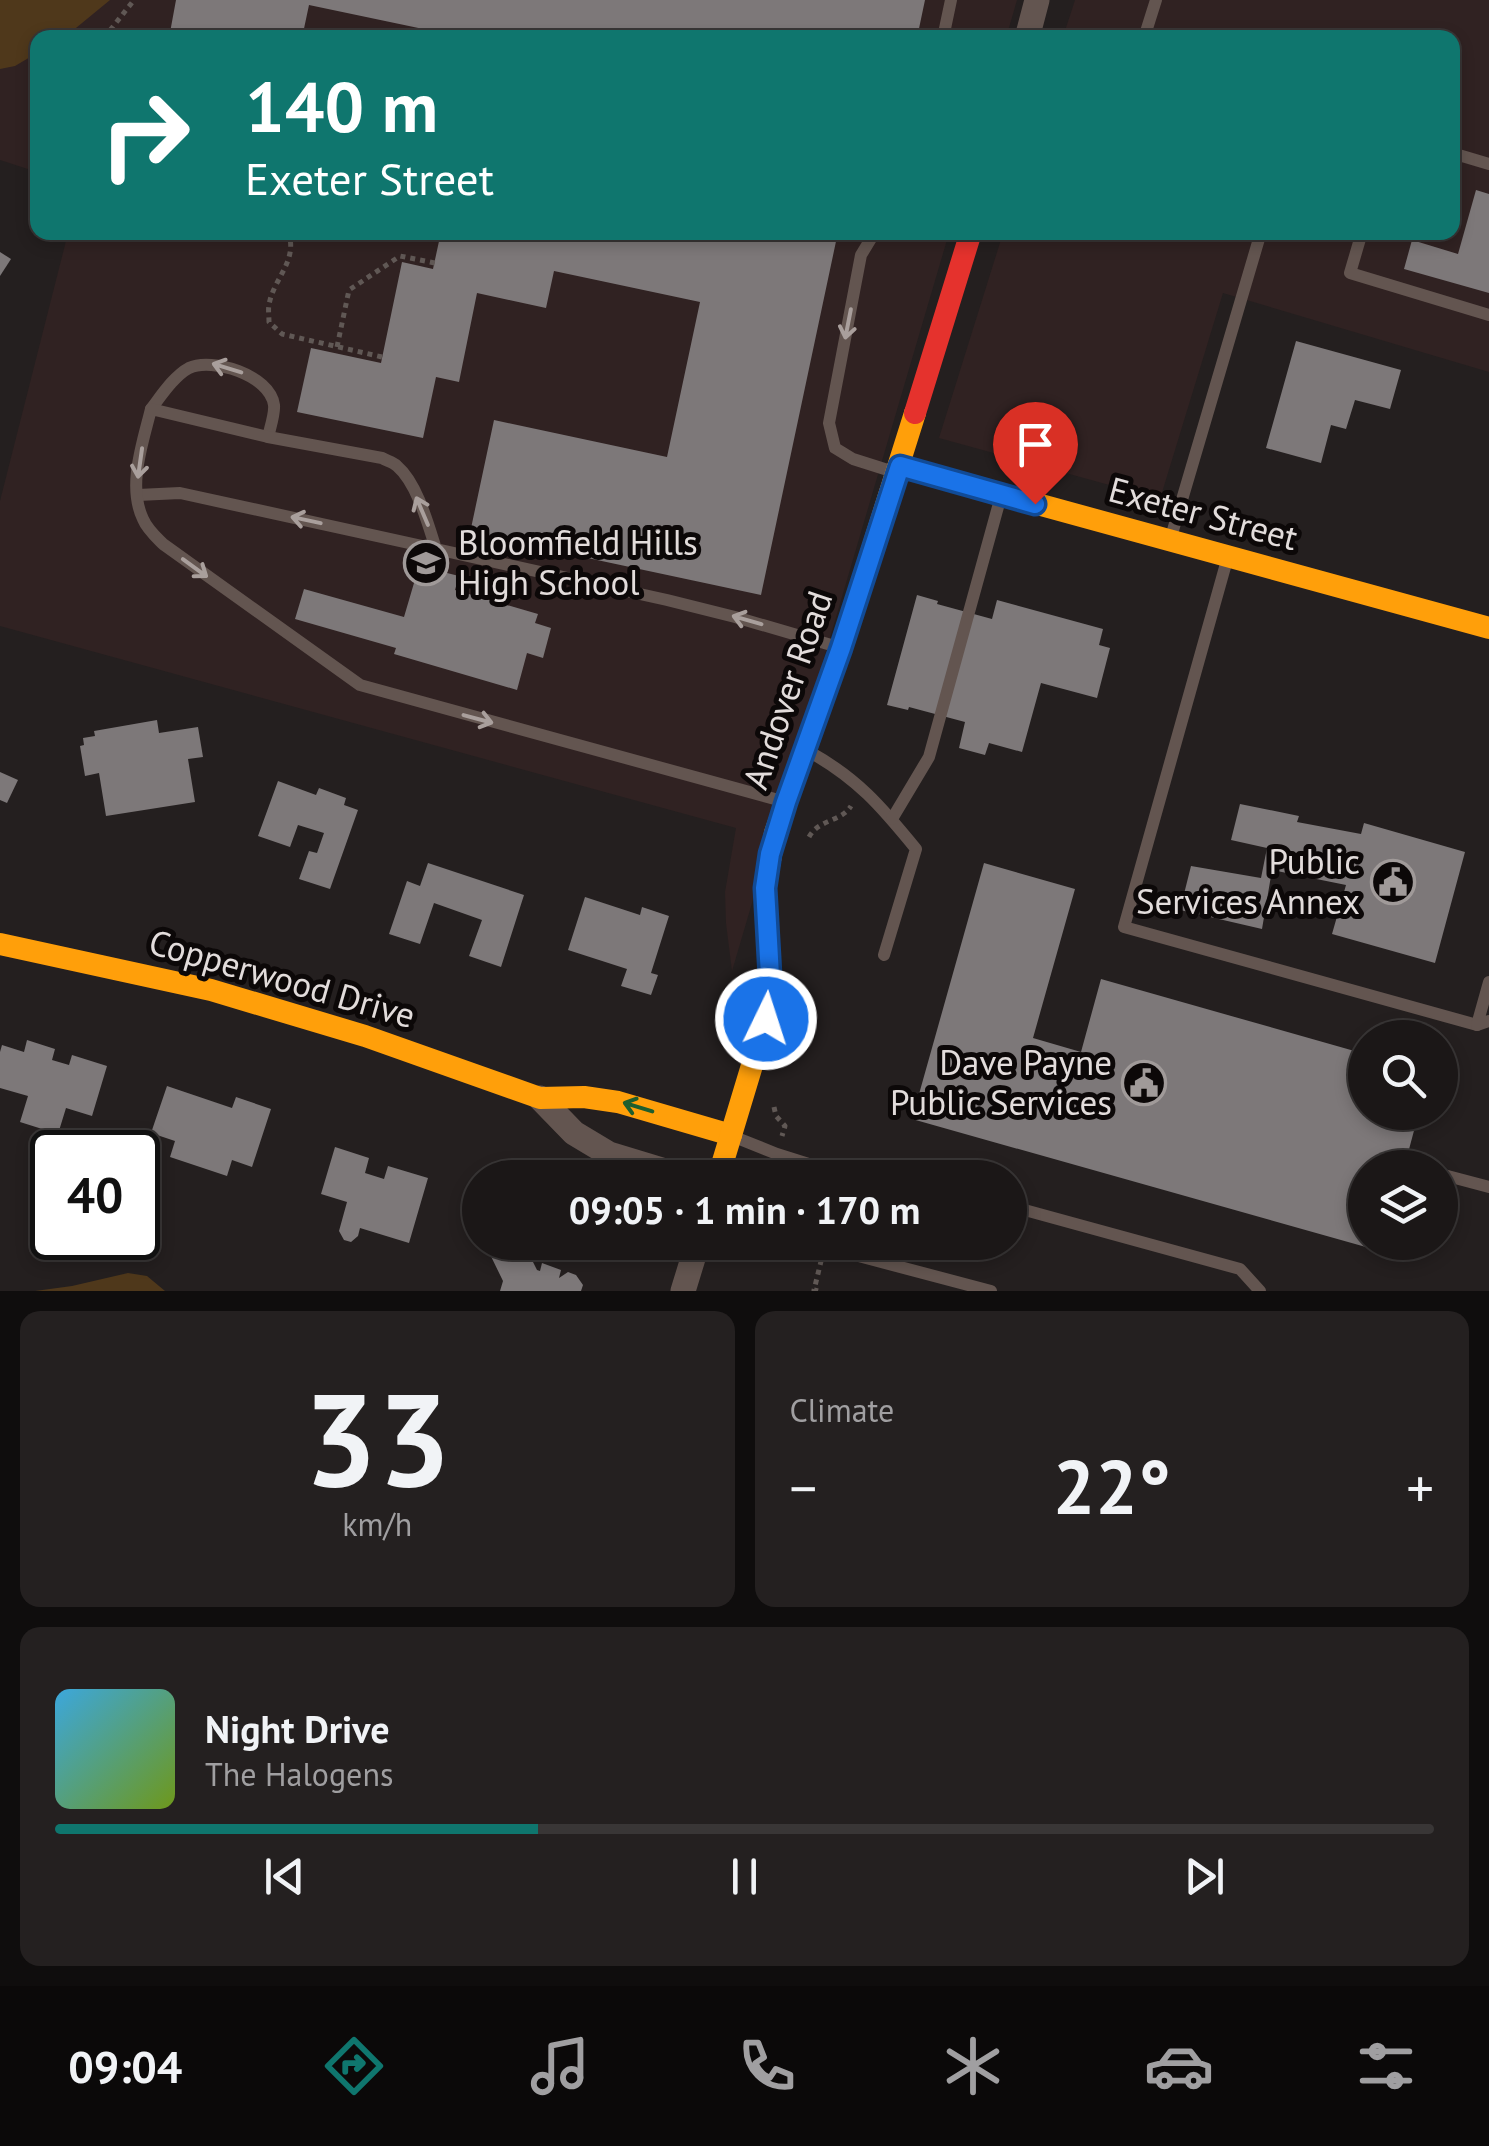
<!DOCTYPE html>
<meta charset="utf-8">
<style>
body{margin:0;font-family:"PT Sans",sans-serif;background:#242020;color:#f1f3f6;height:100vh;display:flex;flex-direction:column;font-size:38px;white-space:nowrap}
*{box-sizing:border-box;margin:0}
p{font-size:32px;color:#a09fa1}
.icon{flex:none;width:55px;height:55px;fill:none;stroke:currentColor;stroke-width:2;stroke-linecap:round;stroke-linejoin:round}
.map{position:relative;height:1291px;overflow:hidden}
.sheet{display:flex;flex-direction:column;gap:20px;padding:20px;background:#0f0d0d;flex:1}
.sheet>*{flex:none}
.guide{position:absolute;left:30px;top:30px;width:1430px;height:210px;border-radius:20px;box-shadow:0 5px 15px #0003,0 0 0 2px #393636;background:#0f766e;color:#fff;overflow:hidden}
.tools{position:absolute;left:1348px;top:1020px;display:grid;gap:20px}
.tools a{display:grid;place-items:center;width:110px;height:110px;border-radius:50%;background:#1b1717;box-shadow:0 5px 15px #0003,0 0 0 2px #393636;font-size:50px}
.speed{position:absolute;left:30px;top:1130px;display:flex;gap:20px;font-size:50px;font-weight:700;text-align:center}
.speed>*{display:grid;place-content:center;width:130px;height:130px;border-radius:50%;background:#1b1717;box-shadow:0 5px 15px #0003,0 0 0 2px #393636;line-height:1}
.speed .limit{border:5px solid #111;border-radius:15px;background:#fff;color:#111}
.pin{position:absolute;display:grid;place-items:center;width:85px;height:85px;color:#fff;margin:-102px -42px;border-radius:50% 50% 50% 0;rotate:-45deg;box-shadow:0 0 10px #0007}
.pin .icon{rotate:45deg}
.me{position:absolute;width:110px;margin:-55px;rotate:4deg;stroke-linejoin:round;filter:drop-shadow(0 0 8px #0008)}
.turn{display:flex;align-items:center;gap:35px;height:210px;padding:0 50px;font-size:45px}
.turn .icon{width:130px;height:130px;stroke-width:2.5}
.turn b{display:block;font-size:70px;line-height:85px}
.big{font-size:75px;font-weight:700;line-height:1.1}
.sheet .tile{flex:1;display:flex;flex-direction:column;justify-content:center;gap:15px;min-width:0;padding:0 35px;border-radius:20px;background:#242020}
.sheet .dial{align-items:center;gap:0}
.dial b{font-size:130px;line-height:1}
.song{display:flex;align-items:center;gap:30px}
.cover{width:120px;height:120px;border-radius:15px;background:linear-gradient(135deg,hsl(200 70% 55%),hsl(80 70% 35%))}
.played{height:10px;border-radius:5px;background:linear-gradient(90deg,#0f766e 35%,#393636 35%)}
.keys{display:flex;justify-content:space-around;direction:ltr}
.heat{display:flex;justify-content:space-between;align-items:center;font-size:55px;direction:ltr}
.sheet .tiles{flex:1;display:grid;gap:20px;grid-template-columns:1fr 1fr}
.tile:last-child{grid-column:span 2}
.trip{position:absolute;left:462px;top:1160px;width:565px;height:100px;border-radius:50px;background:#1b1717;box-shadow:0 5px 15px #0003,0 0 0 2px #393636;font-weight:700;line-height:100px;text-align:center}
.tab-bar{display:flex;height:160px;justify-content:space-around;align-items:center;background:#0b0909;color:#a09fa1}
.tab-bar .icon{width:70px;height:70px}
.tab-bar .active{color:#0f766e}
.tab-bar b{font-size:45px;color:#f1f3f6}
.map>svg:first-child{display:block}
.built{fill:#302222}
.green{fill:#4f381b}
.building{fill:#7d7879}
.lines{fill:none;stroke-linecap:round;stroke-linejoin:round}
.path{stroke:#605855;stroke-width:5;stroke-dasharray:5 5;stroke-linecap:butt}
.lane{stroke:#635550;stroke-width:12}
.street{stroke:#635550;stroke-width:25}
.slow{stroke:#ff9f0a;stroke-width:22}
.jam{stroke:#e5322d;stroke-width:22}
.oneway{stroke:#a99f9c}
.oneway2{stroke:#1e5e2e}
.route-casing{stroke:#114b97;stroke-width:25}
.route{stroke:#1a73e8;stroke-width:18}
.labels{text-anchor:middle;stroke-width:10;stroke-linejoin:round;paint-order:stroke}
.street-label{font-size:35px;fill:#e2dcdb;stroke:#0c0808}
.poi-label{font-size:35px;fill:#e2dcdb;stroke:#0c0808;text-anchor:end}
</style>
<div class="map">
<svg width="1489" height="1291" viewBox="0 0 1489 1291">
<rect width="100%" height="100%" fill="#241f1f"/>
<g class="built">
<path d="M0,0H1017L1006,38H38L37,172L0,160Z"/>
<path d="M1075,0H1489V372L1223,293L1160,499L939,438L1003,233L1452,232V38L1063,37Z"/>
<path d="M68,233H949L732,971L726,923L725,892L736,828L0,626V501Z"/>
</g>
<g class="green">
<path d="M0,0H110L65,37L38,38L37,53L15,66L0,69Z"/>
<path d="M128,1273L147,1276L165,1291H35L72,1286Z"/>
</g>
<g class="building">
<path d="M176,0H925L917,38H466L309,5L302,38H169Z"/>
<path d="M1476,190L1489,194V293L1404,269L1412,240L1458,254Z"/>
<path d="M441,232H838L761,595L470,533L494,420L667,457L700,302L554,271L546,308L477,293L459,382L436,377L423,438L297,412L311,348L381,363L402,262L433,269Z"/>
<path d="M0,252L11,259L0,276Z"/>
<path d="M1296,341L1401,370L1390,409L1355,400L1346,429L1331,425L1321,463L1266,448Z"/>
<path d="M419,566L459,576L455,590L538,614L535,623L551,628L543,658L527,653L517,690L394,654L396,648L295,619L304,589L404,617Z"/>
<path d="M917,595L938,601L937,604L992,619L997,600L1103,629L1099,645L1110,648L1097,698L1041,683L1022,752L989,743L985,755L959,748L965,722L909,707L908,710L887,705Z"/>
<path d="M157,720L159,733L198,727L203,757L188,759L195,802L106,816L99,773L85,776L80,746L84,745L83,738L95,736L94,731Z"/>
<path d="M0,772L18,780L7,803L0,800Z"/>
<path d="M278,781L316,795L319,788L346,798L344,805L358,810L330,889L299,879L309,851L317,853L324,833L298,825L290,847L258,836Z"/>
<path d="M1240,804L1299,816L1297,822L1361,834L1364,823L1465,852L1435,963L1332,934L1346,885L1272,870L1262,929L1180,910L1191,866L1261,878L1267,848L1231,840Z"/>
<path d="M428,863L524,895L501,967L469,956L482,920L434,903L420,944L389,934L407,881L420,886Z"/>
<path d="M984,863L1075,889L1033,1038L1081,1052L1101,979L1365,1054V1112H1419L1404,1168H1365V1242H1382L1380,1251L912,1119Z"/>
<path d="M585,897L640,915L642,907L669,916L651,973L658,975L651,995L621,986L627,969L568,950Z"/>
<path d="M27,1040L55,1049L52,1060L69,1065L72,1055L107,1066L92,1116L66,1108L58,1134L20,1122L28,1096L0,1088V1052L2,1045L24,1052Z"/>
<path d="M167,1086L232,1108L236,1097L271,1109L252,1167L232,1160L227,1176L170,1157L175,1141L151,1133Z"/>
<path d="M335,1147L369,1158L365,1173L384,1179L388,1166L428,1178L409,1243L360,1228L358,1236L351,1242L344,1240L339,1231L347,1202L321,1194Z"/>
<path d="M484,1242H523L537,1270L540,1271L542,1263L561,1270L559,1278L568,1272L576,1275L583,1285L581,1291H500L503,1281Z"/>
</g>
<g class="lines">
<g class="path">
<path d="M104,38L134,0"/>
<path d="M288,232C299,260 273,279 269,305C268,310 269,316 269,322L282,334L382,357"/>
<path d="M337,347L349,290L400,256L435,263"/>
<path d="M809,837C819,819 841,822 851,806"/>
<path d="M774,1107L776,1116L785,1126L782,1136"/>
<path d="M818,1291L814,1290L824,1249L823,1242"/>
</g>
<g class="lane">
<path d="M943,38L951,0"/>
<path d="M1144,38L1156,0"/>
<path d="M1452,153L1489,164"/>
<path d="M875,232L861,255L829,423L835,448L853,459L894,472"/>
<path d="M1362,232L1350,273L1489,315"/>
<path d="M151,409C161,396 174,376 189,368C212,357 270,375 274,405C275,414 270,428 268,437"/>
<path d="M138,495L180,493L436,549"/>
<path d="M1171,537L1261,232"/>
<path d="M1227,560L1124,927L1477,1025"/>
<path d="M808,751C857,778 881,806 916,849L884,955"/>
<path d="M782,801L360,685L163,544C156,537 147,529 143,519C127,486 143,442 151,409L268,437L382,458C387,461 393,462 397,466C417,483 428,524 436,549L667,600L735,617L838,647"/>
<path d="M892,819L929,757L1001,496"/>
<path d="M1489,982L1477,1025L1489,1021"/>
<path d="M732,1136L777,1154L853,1178"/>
<path d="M1440,1174L1489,1187"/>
<path d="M873,1178L875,1169L905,1178"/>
<path d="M1010,1206L1240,1269L1260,1291"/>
<path d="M855,1242L851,1254L991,1291"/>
</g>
<g class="street">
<path d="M1027,38L1037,0"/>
<path d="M540,1098L574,1133L609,1154L688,1178"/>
<path d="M683,1291L698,1242"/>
</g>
<g class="slow">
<path d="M899,466L1489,628"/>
<path d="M0,944L211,990L365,1036L540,1098L584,1097L618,1102L731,1135"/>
<path d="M718,1178L766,1019L770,976L765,888L775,833L841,648L915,413"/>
</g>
<path class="jam" d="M915,413L971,232"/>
</g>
<defs><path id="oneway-shaft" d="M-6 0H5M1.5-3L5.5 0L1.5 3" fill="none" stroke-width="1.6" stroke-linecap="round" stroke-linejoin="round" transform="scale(2.5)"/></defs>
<g class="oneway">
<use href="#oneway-shaft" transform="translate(848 324) rotate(101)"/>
<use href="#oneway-shaft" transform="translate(227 368) rotate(-163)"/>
<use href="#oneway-shaft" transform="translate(140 463) rotate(98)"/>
<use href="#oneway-shaft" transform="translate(422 511) rotate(-113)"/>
<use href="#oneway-shaft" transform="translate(306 520) rotate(-168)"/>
<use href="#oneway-shaft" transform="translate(195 568) rotate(36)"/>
<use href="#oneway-shaft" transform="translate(747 620) rotate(-164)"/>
<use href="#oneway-shaft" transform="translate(478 719) rotate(15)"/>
</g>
<use class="oneway2" href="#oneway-shaft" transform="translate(638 1107) rotate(-163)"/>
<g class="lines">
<defs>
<path id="route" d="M766,1019L770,976L765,888L770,854L786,802L841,648L900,466L1035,504"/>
</defs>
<use href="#route" class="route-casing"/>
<use href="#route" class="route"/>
</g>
<defs>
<symbol id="school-ring" viewBox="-11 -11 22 22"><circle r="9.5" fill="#0c0808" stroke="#a09a99" stroke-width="1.5"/><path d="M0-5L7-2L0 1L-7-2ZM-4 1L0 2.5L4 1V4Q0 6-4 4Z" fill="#a09a99"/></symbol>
<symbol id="civic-ring" viewBox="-11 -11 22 22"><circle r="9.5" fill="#0c0808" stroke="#a09a99" stroke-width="1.5"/><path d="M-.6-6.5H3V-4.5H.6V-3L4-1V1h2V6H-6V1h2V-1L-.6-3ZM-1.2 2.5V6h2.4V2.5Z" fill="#a09a99"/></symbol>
</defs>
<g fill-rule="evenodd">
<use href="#school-ring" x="401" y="538" width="50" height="50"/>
<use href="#civic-ring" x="1368" y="857" width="50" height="50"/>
<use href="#civic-ring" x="1119" y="1058" width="50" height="50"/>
</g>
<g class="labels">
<g class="street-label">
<text transform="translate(1203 514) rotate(15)" y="12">Exeter Street</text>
<text transform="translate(788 690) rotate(-71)" y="12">Andover Road</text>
<text transform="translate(282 979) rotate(16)" y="12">Copperwood Drive</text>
</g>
<g class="poi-label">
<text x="458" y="555" text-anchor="start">Bloomfield Hills<tspan x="458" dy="40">High School</tspan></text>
<text x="1360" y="874">Public<tspan x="1360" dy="40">Services Annex</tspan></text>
<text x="1112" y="1075">Dave Payne<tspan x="1112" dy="40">Public Services</tspan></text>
</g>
</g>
</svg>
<div class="tools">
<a><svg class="icon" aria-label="search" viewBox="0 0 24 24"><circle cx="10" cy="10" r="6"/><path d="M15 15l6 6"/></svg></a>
<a><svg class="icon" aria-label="layers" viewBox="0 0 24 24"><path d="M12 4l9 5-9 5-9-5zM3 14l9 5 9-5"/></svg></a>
</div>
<div class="speed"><div class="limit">40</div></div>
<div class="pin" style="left:1035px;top:504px;background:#d93025"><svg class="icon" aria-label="arrive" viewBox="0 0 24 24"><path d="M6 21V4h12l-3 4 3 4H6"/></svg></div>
<svg class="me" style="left:766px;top:1019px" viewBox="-20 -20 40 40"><circle r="17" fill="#1a73e8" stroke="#fff" stroke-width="3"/><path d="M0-11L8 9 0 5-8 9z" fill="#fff"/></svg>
<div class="trip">09:05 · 1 min · 170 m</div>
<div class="guide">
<div class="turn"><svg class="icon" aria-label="right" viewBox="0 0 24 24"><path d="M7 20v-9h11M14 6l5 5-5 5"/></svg><div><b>140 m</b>Exeter Street</div></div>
</div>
</div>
<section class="sheet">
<div class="tiles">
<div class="tile dial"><b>33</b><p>km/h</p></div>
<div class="tile"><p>Climate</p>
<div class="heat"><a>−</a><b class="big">22°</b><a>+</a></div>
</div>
<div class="tile">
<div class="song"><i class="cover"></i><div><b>Night Drive</b><p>The Halogens</p></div></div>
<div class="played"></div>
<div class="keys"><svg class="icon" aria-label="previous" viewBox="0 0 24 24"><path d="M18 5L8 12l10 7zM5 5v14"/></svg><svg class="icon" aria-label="pause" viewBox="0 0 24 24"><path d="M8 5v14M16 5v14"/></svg><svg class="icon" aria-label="next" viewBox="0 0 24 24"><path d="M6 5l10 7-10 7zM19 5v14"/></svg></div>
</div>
</div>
</section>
<nav class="tab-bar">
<b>09:04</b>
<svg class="icon active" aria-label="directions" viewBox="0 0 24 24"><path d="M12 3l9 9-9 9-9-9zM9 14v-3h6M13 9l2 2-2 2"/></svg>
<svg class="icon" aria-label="music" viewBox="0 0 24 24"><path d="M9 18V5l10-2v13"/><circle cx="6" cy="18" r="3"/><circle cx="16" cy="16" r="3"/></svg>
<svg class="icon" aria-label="phone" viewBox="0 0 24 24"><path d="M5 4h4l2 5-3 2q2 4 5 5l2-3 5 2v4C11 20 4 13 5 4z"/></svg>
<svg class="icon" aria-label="climate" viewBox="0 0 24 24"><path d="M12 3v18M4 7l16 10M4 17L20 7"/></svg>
<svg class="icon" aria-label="car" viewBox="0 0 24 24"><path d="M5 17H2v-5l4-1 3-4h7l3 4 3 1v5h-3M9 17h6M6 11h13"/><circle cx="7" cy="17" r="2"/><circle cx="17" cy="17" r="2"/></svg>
<svg class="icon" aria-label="filters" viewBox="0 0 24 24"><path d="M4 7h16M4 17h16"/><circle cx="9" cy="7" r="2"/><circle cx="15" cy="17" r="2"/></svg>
</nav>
